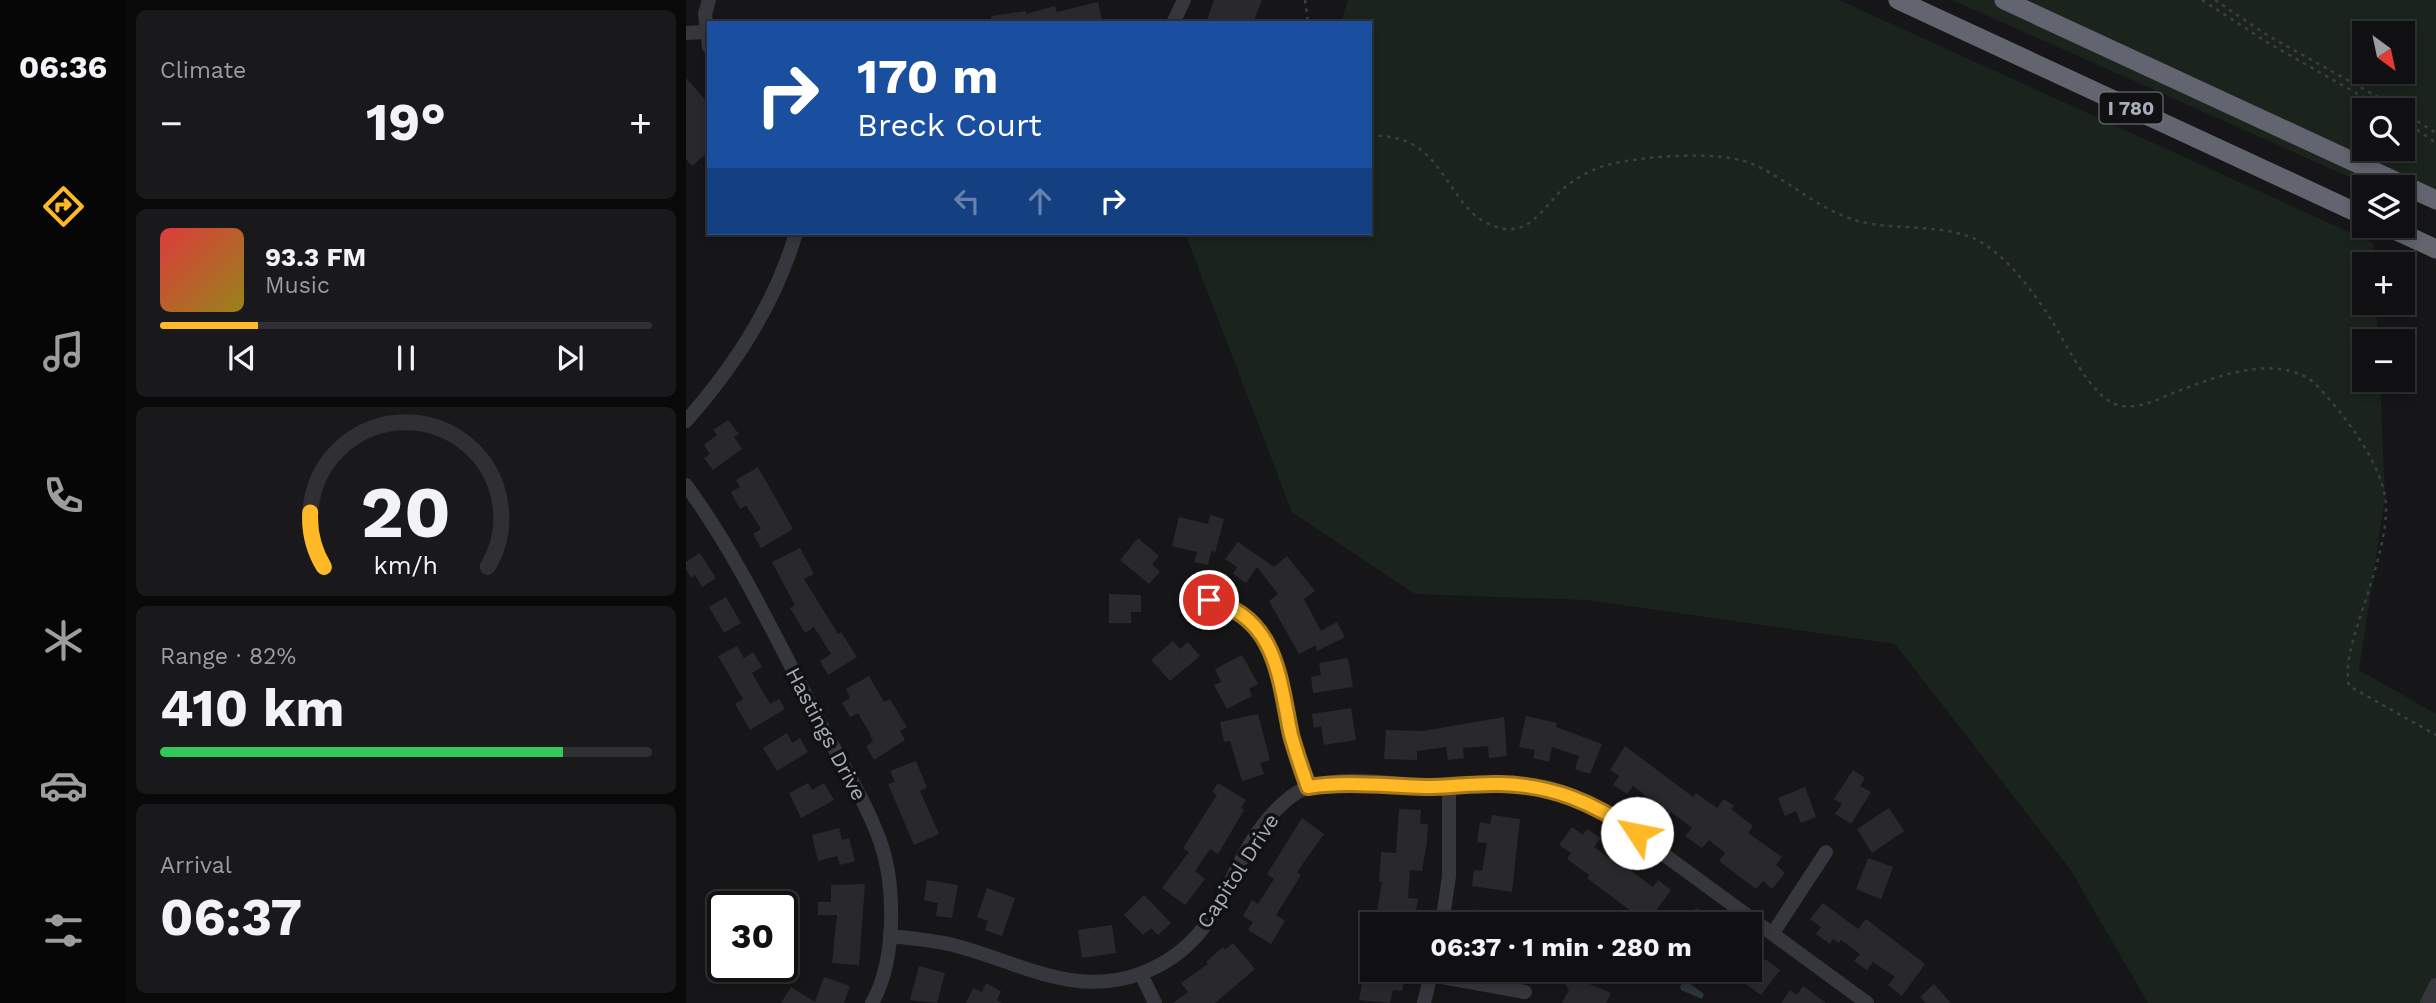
<!DOCTYPE html>
<meta charset="utf-8">
<style>
body{margin:0;font-family:"Work Sans",sans-serif;background:#19191b;color:#f1f3f6;height:100vh;display:flex;flex-direction:column;font-size:26px;white-space:nowrap}
*{box-sizing:border-box;margin:0}
p{font-size:23px;color:#9c9d9f}
.icon{flex:none;width:38px;height:38px;fill:none;stroke:currentColor;stroke-width:2;stroke-linecap:round;stroke-linejoin:round}
.map{position:relative;flex:1;overflow:hidden}
.drawer{display:flex;flex-direction:column;gap:10px;padding:10px;background:#09090a;width:560px}
.drawer>*{flex:none}
.banner{position:absolute;left:21px;top:21px;width:665px;height:214px;border-radius:0px;box-shadow:0 4px 10px #0003,0 0 0 2px #303032;background:#1a4fa0;color:#fff;overflow:hidden}
.needle{width:46px;rotate:147deg}
.tools{position:absolute;left:1666px;top:21px;display:grid;gap:14px}
.tools a{display:grid;place-items:center;width:63px;height:63px;border-radius:0px;background:#101012;box-shadow:0 4px 10px #0003,0 0 0 2px #303032;font-size:35px}
.speed{position:absolute;left:21px;top:891px;display:flex;gap:14px;font-size:35px;font-weight:700;text-align:center}
.speed>*{display:grid;place-content:center;width:91px;height:91px;border-radius:50%;background:#101012;box-shadow:0 4px 10px #0003,0 0 0 2px #303032;line-height:1}
.speed .limit{border:4px solid #111;border-radius:10px;background:#fff;color:#111}
.pin{position:absolute;display:grid;place-items:center;width:60px;height:60px;color:#fff;margin:-30px;border:4px solid #fff;border-radius:50%;box-shadow:0 2px 7px #0007}
.me{position:absolute;width:77px;margin:-38px;rotate:304deg;stroke-linejoin:round;filter:drop-shadow(0 0 5px #0008)}
.turn{display:flex;align-items:center;gap:24px;height:147px;padding:0 35px;font-size:32px}
.turn .icon{width:91px;height:91px;stroke-width:2.5}
.turn b{display:block;font-size:49px;line-height:60px}
.lanes{display:flex;align-items:center;height:66px;padding:0 35px;background:#0003;justify-content:center;gap:35px;direction:ltr}
.lanes .off{opacity:.35}
.big{font-size:52px;font-weight:700;line-height:1.1}
.drawer .widget{flex:1;display:flex;flex-direction:column;justify-content:center;gap:10px;min-width:0;padding:0 24px;border-radius:10px;background:#19191b}
.drawer .dial{align-items:center;gap:0}
.dial svg{height:182px;overflow:visible;fill:none;stroke:#303032;stroke-width:7;stroke-linecap:round;text-anchor:middle}
.dial text{fill:#f1f3f6;stroke:none}
.song{display:flex;align-items:center;gap:21px}
.cover{width:84px;height:84px;border-radius:10px;background:linear-gradient(135deg,hsl(0 70% 55%),hsl(50 70% 35%))}
.played{height:7px;border-radius:4px;background:linear-gradient(90deg,#ffb927 20%,#303032 20%)}
.keys{display:flex;justify-content:space-around;direction:ltr}
.heat{display:flex;justify-content:space-between;align-items:center;font-size:38px;direction:ltr}
.charge{height:10px;border-radius:5px;background:linear-gradient(90deg,#34c759 82%,#303032 0)}
.trip{position:absolute;left:674px;top:912px;width:402px;height:70px;border-radius:0px;background:#101012;box-shadow:0 4px 10px #0003,0 0 0 2px #303032;font-weight:700;line-height:70px;text-align:center}
main{display:flex;flex:1;min-height:0}
.dock{display:flex;flex-direction:column;width:126px;justify-content:space-around;align-items:center;background:#060607;color:#9c9d9f}
.dock .icon{width:49px;height:49px}
.dock .current{color:#ffb927}
.dock b{font-size:32px;color:#f1f3f6}
.map>svg:first-child{display:block}
.green{fill:#1b231d;fill-rule:evenodd}
.water{fill:#2b353d}
.building{fill:#29292c}
.lines{fill:none;stroke-linecap:round;stroke-linejoin:round}
.path{stroke:#3c3e44;stroke-width:2.5;stroke-dasharray:3.5 5;stroke-linecap:butt}
.minor{stroke:#36373d;stroke-width:14}
.highway{stroke:#62656f;stroke-width:19}
.route-casing{stroke:#a67819;stroke-width:18}
.route{stroke:#ffb927;stroke-width:12}
.labels{text-anchor:middle;stroke-width:7;stroke-linejoin:round;paint-order:stroke}
.shield{fill:#111113;stroke:#7a7e87;stroke-width:2}
.shield-label{font-size:19px;font-weight:bold;fill:#a7acb9}
.street-label{font-size:21px;fill:#a7acb9;stroke:#111113}
</style>
<main>
<nav class="dock">
<b>06:36</b>
<svg class="icon current" aria-label="directions" viewBox="0 0 24 24"><path d="M12 3l9 9-9 9-9-9zM9 14v-3h6M13 9l2 2-2 2"/></svg>
<svg class="icon" aria-label="music" viewBox="0 0 24 24"><path d="M9 18V5l10-2v13"/><circle cx="6" cy="18" r="3"/><circle cx="16" cy="16" r="3"/></svg>
<svg class="icon" aria-label="phone" viewBox="0 0 24 24"><path d="M5 4h4l2 5-3 2q2 4 5 5l2-3 5 2v4C11 20 4 13 5 4z"/></svg>
<svg class="icon" aria-label="climate" viewBox="0 0 24 24"><path d="M12 3v18M4 7l16 10M4 17L20 7"/></svg>
<svg class="icon" aria-label="car" viewBox="0 0 24 24"><path d="M5 17H2v-5l4-1 3-4h7l3 4 3 1v5h-3M9 17h6M6 11h13"/><circle cx="7" cy="17" r="2"/><circle cx="17" cy="17" r="2"/></svg>
<svg class="icon" aria-label="filters" viewBox="0 0 24 24"><path d="M4 7h16M4 17h16"/><circle cx="9" cy="7" r="2"/><circle cx="15" cy="17" r="2"/></svg>
</nav>
<section class="drawer">
<div class="widget"><p>Climate</p>
<div class="heat"><a>−</a><b class="big">19°</b><a>+</a></div>
</div>
<div class="widget">
<div class="song"><i class="cover"></i><div><b>93.3 FM</b><p>Music</p></div></div>
<div class="played"></div>
<div class="keys"><svg class="icon" aria-label="previous" viewBox="0 0 24 24"><path d="M18 5L8 12l10 7zM5 5v14"/></svg><svg class="icon" aria-label="pause" viewBox="0 0 24 24"><path d="M8 5v14M16 5v14"/></svg><svg class="icon" aria-label="next" viewBox="0 0 24 24"><path d="M6 5l10 7-10 7zM19 5v14"/></svg></div>
</div>
<div class="widget dial"><svg viewBox="0 0 100 80">
<path d="M14 69A42 42 0 1 1 86 69"/>
<path d="M14 69A42 42 0 0 1 8 45" stroke="#ffb927"/>
<text x="50" y="56" font-size="32" font-weight="700">20</text>
<text x="50" y="72" font-size="11">km/h</text>
</svg></div>
<div class="widget"><p>Range · 82%</p><b class="big">410 km</b><div class="charge"></div></div>
<div class="widget"><p>Arrival</p><b class="big">06:37</b></div>
</section>
<div class="map">
<svg width="1750" height="1003" viewBox="0 0 1750 1003">
<rect width="100%" height="100%" fill="#161618"/>
<g class="green">
<path d="M662,0H1153L1687,243L1688,264H1678V303H1690L1692,341H1678V380H1694L1699,498L1673,670L1750,714V1003H1462L1384,869L1209,644L900,600L729,594L606,512L499,233H684V23H655Z"/>
<path d="M1266,0H1750V209L1717,199V187H1686ZM1678,33H1717V72H1678ZM1678,110H1717V149H1678Z"/>
</g>
<path class="water" d="M1000,981L1018,994L1016,999L995,990L994,986Z"/>
<g class="building">
<path d="M528,0H576L567,23H520Z"/>
<path d="M412,2L417,23H306L305,16L340,11V14L369,6L371,12Z"/>
<path d="M0,78L23,104V151L6,166L0,159Z"/>
<path d="M42,420L53,434L48,437L56,449L27,470L18,458L24,454L18,445L31,435L27,430Z"/>
<path d="M72,467L107,529L75,548L67,534L75,529L60,505L54,509L45,492L54,487L50,480Z"/>
<path d="M524,515L538,519L529,553L526,550L522,565L508,562L511,552L486,546L493,517L522,524Z"/>
<path d="M452,538L473,556L466,564L474,572L463,584L434,560Z"/>
<path d="M552,542L588,567L601,556L629,591L618,599L635,631L651,622L659,637L631,651L630,645L613,654L583,601L592,594L571,567L560,583L547,574L551,567L539,559Z"/>
<path d="M114,548L128,574L118,579L152,634L155,632L171,657L142,675L134,661L145,654L128,627L119,633L104,608L109,605L86,562Z"/>
<path d="M14,553L30,578L16,587L9,575L5,578L0,569V562Z"/>
<path d="M423,594L455,595V612H445V623H423Z"/>
<path d="M40,597L55,623L38,633L23,607Z"/>
<path d="M487,641L494,649L502,642L514,656L484,681L465,660Z"/>
<path d="M51,646L58,658L67,652L76,667L66,673L84,704L93,699L99,709L64,730L49,704L57,699L32,656Z"/>
<path d="M556,655L572,684L563,689L566,696L541,709L528,685L535,682L529,669Z"/>
<path d="M662,658L667,687L627,693L625,677L635,675L633,663Z"/>
<path d="M183,676L198,702L204,699L221,727L214,731L219,740L188,760L180,746L187,742L183,732L172,713L164,717L156,703L164,698L160,689Z"/>
<path d="M665,708L670,740L638,745L635,726L628,728L626,714Z"/>
<path d="M572,714L584,760L574,763L578,774L556,781L544,741L538,742L534,722Z"/>
<path d="M840,716L871,723L870,727L916,744L904,774L889,769L893,756L866,747L863,762L847,758L849,750L833,747Z"/>
<path d="M818,717L821,756L803,758L802,746L777,748L778,758L762,760L760,747L731,751V760L698,759L700,730L737,731Z"/>
<path d="M101,733L106,743L114,738L122,752L91,771L77,748Z"/>
<path d="M939,746L1007,797L1010,793L1031,808L1038,799L1048,806L1045,809L1067,826L1062,833L1096,857L1090,865L1099,873L1086,889L1077,881L1070,889L1033,861L1039,853L1023,840L1016,848L999,836L1006,828L985,812L979,820L965,811L970,804L947,786L941,794L927,785L933,776L924,770Z"/>
<path d="M230,761L241,788L234,791L253,834L228,845L202,784L209,782L204,771Z"/>
<path d="M1167,770L1179,778L1174,786L1185,792L1165,824L1149,814L1156,804L1148,799Z"/>
<path d="M122,783L126,790L138,783L148,800L115,818L103,793Z"/>
<path d="M532,783L560,800L555,808L558,810L532,854L524,849L509,871L519,879L499,905L476,888L503,852L497,848L531,795L526,792Z"/>
<path d="M1119,787L1130,817L1115,823L1110,811L1099,816L1092,798Z"/>
<path d="M1203,808L1218,831L1186,853L1171,829Z"/>
<path d="M713,809L735,810L734,824H742L741,841L736,871L724,870L722,898L732,899L729,915L719,914L717,924H700L689,922L696,882H693L695,852L710,853Z"/>
<path d="M806,815L834,819L826,892L786,886L788,870L796,871L801,843L791,842L794,822L804,824Z"/>
<path d="M616,818L638,834L611,872L615,875L590,915L599,921L585,944L562,930L567,922L557,916L566,900L572,904L588,879L581,874Z"/>
<path d="M886,827L897,835L901,829L915,838L908,847L931,864L938,854L951,864L945,871L967,887L972,880L985,890L961,923L901,878L903,875L881,859L885,853L873,845Z"/>
<path d="M153,828L156,840L163,838L169,861L154,865L151,856L132,861L126,835Z"/>
<path d="M1182,858L1207,867L1195,899L1170,889Z"/>
<path d="M241,880L272,885L266,918L250,916L252,903L238,900Z"/>
<path d="M179,884L173,965L146,963L151,915H132V902H145V885Z"/>
<path d="M301,888L329,898L316,936L299,930L302,921L291,917Z"/>
<path d="M458,895L485,923L472,935L465,928L457,935L438,915Z"/>
<path d="M1137,903L1172,929L1180,919L1239,964L1216,996L1202,985L1209,977L1187,962L1181,970L1168,961L1174,954L1155,940L1153,943L1147,939L1144,944L1130,934L1135,927L1124,919Z"/>
<path d="M1010,908L1031,924H985L996,911L1003,916Z"/>
<path d="M787,909L804,912L802,924H784Z"/>
<path d="M828,910L856,914L855,924H826Z"/>
<path d="M426,925L430,953L396,958L392,930Z"/>
<path d="M547,943L569,969L529,1003H487L502,992L495,983L522,964L520,962L537,947L539,950Z"/>
<path d="M1079,959L1094,970L1075,995L1040,970H1064V961L1072,967Z"/>
<path d="M233,966L259,973L251,1003L224,1000Z"/>
<path d="M679,968L719,975L716,991L707,990L704,1003L673,1000Z"/>
<path d="M870,970L925,993L920,1003H876L883,990Z"/>
<path d="M138,977L164,986L158,1003H95L105,987L129,1002Z"/>
<path d="M300,983L315,991L311,1000L316,1003H280L287,988L296,992Z"/>
<path d="M1248,984L1265,1003H1240L1234,997Z"/>
<path d="M1117,986L1140,1003H1095L1104,990L1111,995Z"/>
</g>
<g class="lines">
<g class="path">
<path d="M619,0L622,23"/>
<path d="M1516,0L1584,44L1700,110"/>
<path d="M1529,0L1581,35L1715,110"/>
<path d="M1717,112L1750,133"/>
<path d="M1717,120L1750,143"/>
<path d="M684,135C699,136 713,137 726,144C765,165 770,222 820,229C846,232 860,204 877,189C890,178 904,170 921,165C955,156 1039,149 1071,166C1108,184 1130,208 1172,221C1209,231 1260,223 1293,241C1323,258 1348,293 1366,321C1380,343 1405,398 1432,405C1450,410 1471,400 1487,393C1527,378 1579,356 1620,377C1633,384 1659,418 1668,431C1681,449 1695,475 1699,496C1705,531 1683,589 1672,623C1666,645 1659,663 1663,686L1750,735"/>
</g>
<g class="minor">
<path d="M23,0L19,14L23,47"/>
<path d="M487,23L498,0"/>
<path d="M0,33L19,32"/>
<path d="M0,421C49,366 89,304 110,233"/>
<path d="M0,485C51,555 89,636 129,713C150,754 178,797 194,841C210,886 210,961 186,1003"/>
<path d="M503,601C554,598 584,634 596,681C601,699 601,717 605,735C610,753 616,770 622,787"/>
<path d="M756,924L763,876V787"/>
<path d="M1087,933L1140,852"/>
<path d="M204,936C225,938 247,940 267,945C331,961 388,999 456,973C542,940 537,863 591,809C599,801 610,791 621,788C665,772 718,788 763,787C795,786 826,782 858,787C879,791 899,801 917,810L1181,1003"/>
<path d="M455,974L469,1003"/>
<path d="M745,975L839,992"/>
<path d="M738,1003L746,970"/>
<path d="M1741,1003L1750,985"/>
</g>
<g class="highway">
<path d="M1212,0L1678,216"/>
<path d="M1318,0L1750,200"/>
<path d="M1700,226L1750,249"/>
</g>
</g>
<g class="lines">
<defs>
<path id="route" d="M523,600C591,617 593,678 605,735C610,753 616,770 622,787C662,781 699,786 739,787C764,787 789,783 814,784C867,785 908,803 951,833"/>
</defs>
<use href="#route" class="route-casing"/>
<use href="#route" class="route"/>
</g>
<g class="labels">
<rect class="shield" x="1413.5" y="92.5" width="63" height="31" rx="5"/>
<g class="shield-label">
<text x="1445" y="115">I 780</text>
</g>
<g class="street-label">
<text transform="translate(140 734) rotate(62)" y="7">Hastings Drive</text>
<text transform="translate(552 871) rotate(-57)" y="7">Capitol Drive</text>
</g>
</g>
</svg>
<div class="tools">
<a><svg class="needle" viewBox="-14 -14 28 28"><path d="M0-13l5 13h-10z" fill="#e53935"/><path d="M0 13l5-13h-10z" fill="#9c9d9f"/></svg></a>
<a><svg class="icon" aria-label="search" viewBox="0 0 24 24"><circle cx="10" cy="10" r="6"/><path d="M15 15l6 6"/></svg></a>
<a><svg class="icon" aria-label="layers" viewBox="0 0 24 24"><path d="M12 4l9 5-9 5-9-5zM3 14l9 5 9-5"/></svg></a>
<a>+</a>
<a>−</a>
</div>
<div class="speed"><div class="limit">30</div></div>
<div class="pin" style="left:523px;top:600px;background:#d93025"><svg class="icon" aria-label="arrive" viewBox="0 0 24 24"><path d="M6 21V4h12l-3 4 3 4H6"/></svg></div>
<svg class="me" style="left:951px;top:833px" viewBox="-20 -20 40 40"><circle r="19" fill="#fff"/><path d="M0-13L10 11 0 6-10 11z" fill="#ffb927"/></svg>
<div class="trip">06:37 · 1 min · 280 m</div>
<div class="banner">
<div class="turn"><svg class="icon" aria-label="right" viewBox="0 0 24 24"><path d="M7 20v-9h11M14 6l5 5-5 5"/></svg><div><b>170 m</b>Breck Court</div></div>
<div class="lanes"><svg class="icon off" aria-label="left" viewBox="0 0 24 24"><path d="M17 20v-9H6M10 6l-5 5 5 5"/></svg><svg class="icon off" aria-label="ahead" viewBox="0 0 24 24"><path d="M12 20V5M6 11l6-6 6 6"/></svg><svg class="icon" aria-label="right" viewBox="0 0 24 24"><path d="M7 20v-9h11M14 6l5 5-5 5"/></svg></div>
</div>
</div>
</main>
